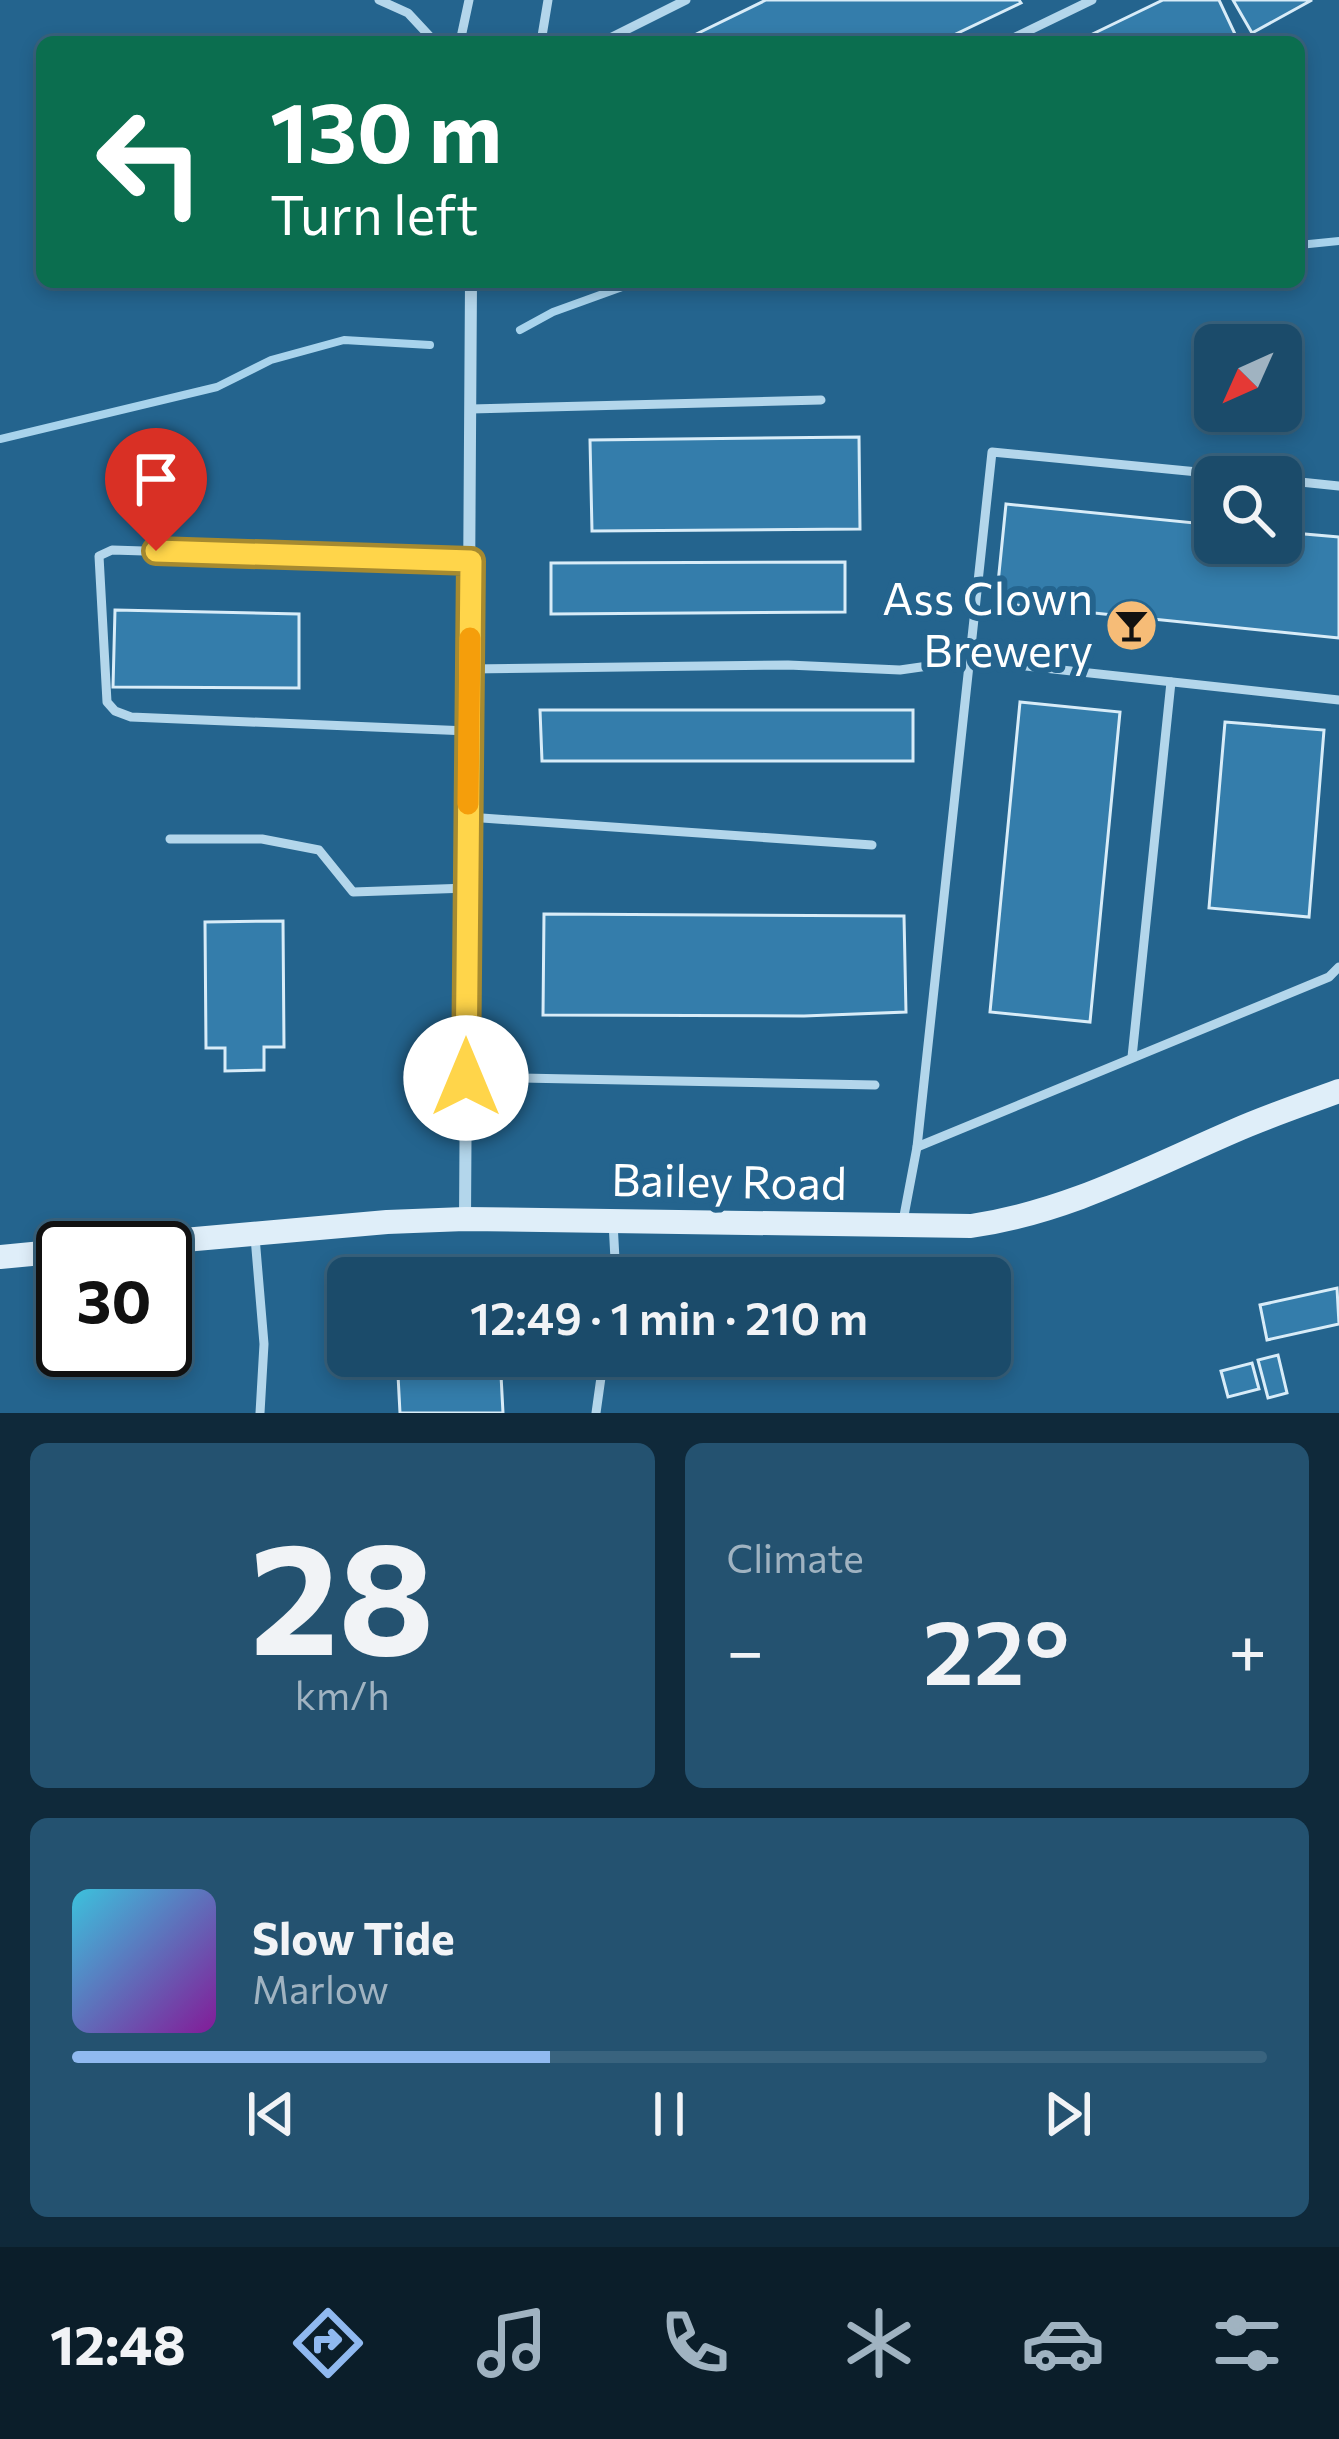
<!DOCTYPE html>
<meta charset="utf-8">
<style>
body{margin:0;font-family:Commissioner,sans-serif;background:#245270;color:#f1f3f6;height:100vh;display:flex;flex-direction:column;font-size:45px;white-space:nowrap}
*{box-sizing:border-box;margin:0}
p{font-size:39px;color:#a0b3c1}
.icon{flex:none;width:66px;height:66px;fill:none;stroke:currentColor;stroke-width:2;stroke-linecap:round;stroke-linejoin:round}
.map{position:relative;height:1413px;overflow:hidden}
.side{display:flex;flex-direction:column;gap:30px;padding:30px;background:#0f293a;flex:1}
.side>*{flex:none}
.guide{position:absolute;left:36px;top:36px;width:1269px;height:252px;border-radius:18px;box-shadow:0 6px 18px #0003,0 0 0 3px #39637e;background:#0b6e4f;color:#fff;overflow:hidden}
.needle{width:78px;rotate:225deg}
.controls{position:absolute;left:1194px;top:324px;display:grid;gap:24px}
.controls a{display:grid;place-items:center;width:108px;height:108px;border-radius:18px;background:#1b4b6a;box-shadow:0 6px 18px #0003,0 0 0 3px #39637e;font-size:60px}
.speed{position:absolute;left:36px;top:1221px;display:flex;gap:24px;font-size:60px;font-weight:700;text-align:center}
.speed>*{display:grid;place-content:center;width:156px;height:156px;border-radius:50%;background:#1b4b6a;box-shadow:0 6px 18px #0003,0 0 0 3px #39637e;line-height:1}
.speed .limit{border:6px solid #111;border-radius:18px;background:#fff;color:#111}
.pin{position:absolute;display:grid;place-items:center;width:102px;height:102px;color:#fff;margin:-123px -51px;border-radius:50% 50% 50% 0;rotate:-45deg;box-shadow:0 0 12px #0007}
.pin .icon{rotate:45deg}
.me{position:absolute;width:132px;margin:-66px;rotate:0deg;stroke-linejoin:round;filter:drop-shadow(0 0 9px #0008)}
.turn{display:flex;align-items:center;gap:42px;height:252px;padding:0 36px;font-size:54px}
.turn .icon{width:156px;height:156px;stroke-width:2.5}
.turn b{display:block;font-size:84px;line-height:102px}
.big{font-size:90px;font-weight:600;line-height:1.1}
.side .card{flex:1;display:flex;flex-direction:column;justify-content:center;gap:18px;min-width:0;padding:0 42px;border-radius:18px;background:#245270}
.side .dial{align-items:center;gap:0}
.dial b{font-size:156px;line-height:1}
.song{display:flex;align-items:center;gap:36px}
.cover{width:144px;height:144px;border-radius:18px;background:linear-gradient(135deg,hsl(190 70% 55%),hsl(290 70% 35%))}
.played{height:12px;border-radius:6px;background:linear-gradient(90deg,#90b9f0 40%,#39637e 40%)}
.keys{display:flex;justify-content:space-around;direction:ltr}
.heat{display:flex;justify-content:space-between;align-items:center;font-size:66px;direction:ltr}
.side .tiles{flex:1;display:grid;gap:30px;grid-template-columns:1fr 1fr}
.card:last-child{grid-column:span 2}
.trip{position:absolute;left:327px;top:1257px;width:684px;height:120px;border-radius:18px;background:#1b4b6a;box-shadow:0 6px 18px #0003,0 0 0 3px #39637e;font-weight:600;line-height:120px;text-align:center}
.tabs{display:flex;height:192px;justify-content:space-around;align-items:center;background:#0b1e2a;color:#a0b3c1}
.tabs .icon{width:84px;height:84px}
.tabs .selected{color:#90b9f0}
.tabs b{font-size:54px;color:#f1f3f6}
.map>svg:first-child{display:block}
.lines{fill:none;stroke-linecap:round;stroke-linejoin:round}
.stream{stroke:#a8d3ec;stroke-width:8}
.building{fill:#347dab;stroke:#d8ecf8;stroke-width:3}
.lane{stroke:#b3d6eb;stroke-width:9}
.street{stroke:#b3d6eb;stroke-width:12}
.secondary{stroke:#dfeef9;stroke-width:24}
.route-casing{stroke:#a68a30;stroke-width:30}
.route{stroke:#ffd54a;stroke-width:21}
.slow{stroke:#f59e0b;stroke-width:21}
.labels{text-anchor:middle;stroke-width:12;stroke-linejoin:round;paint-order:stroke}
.poi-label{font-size:45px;fill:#fff;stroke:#24648e;text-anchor:end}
.street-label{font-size:45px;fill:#fff;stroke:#24648e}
</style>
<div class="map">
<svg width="1339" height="1413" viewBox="0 0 1339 1413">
<rect width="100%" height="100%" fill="#24648e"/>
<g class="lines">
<g class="stream">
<path d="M1299,245L1339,241"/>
<path d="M520,330L553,312L636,282"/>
<path d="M0,439L217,387L271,360L344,340L430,345"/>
</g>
</g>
<g class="building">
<path d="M766,0H1019L1021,3L939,42H680Z"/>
<path d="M1163,0H1219L1235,34L1219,42H1076Z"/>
<path d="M1233,0H1312L1252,33Z"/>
<path d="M859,437L860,529L592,531L590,440Z"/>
<path d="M1006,504L1215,525V543H1281V532L1339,537V638L996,603Z"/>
<path d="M845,562V612L551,614V563Z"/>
<path d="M115,610L299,614V688L113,687Z"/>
<path d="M1020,702L1120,712L1090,1022L990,1012Z"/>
<path d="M540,710H913V761H542Z"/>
<path d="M1225,722L1324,730L1309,917L1209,908Z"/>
<path d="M544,914L904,916L906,1012L804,1016L543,1015Z"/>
<path d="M283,921L284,1047H264V1070L225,1071V1048H206L205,922Z"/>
<path d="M1337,1288L1339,1324L1267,1340L1260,1305Z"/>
<path d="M1278,1355L1287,1393L1268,1398L1258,1360Z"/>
<path d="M397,1356H500L503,1413H400Z"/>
<path d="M1252,1363L1259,1389L1228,1397L1221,1371Z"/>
</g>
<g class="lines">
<g class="lane">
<path d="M379,0L408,13L435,42"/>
<path d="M460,42L469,0"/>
<path d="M541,42L548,0"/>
<path d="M602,42L686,0"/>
<path d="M1005,42L1092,0"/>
<path d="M471,409L821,400"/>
<path d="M1281,480L1339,486"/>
<path d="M470,669L788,665L900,670L970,660L1339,700"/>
<path d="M468,731L131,717L115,711L107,702L99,556L112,550L471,561"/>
<path d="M468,817L872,845"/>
<path d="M170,839H262L319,850L353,892L468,888"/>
<path d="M1132,1057L1171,682"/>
<path d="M467,1077L875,1085"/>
<path d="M917,1147L1329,977L1339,967"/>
<path d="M903,1221L917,1147L992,452L1249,477"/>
<path d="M613,1222L616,1278"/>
<path d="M255,1237L264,1344L260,1413"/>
<path d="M596,1413L604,1356"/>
</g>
<path class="street" d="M465,1219L471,282"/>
<g class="secondary">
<path d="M94,1248L387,1222L465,1219L971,1226C1067,1212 1146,1169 1234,1131C1268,1116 1304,1104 1339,1091"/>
<path d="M0,1257L63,1251"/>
</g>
</g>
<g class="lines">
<defs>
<path id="route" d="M156,551L471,561L466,1078"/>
</defs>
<use href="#route" class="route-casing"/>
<use href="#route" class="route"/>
<path class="slow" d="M468,804L470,638"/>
</g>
<defs>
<symbol id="bar-disc" viewBox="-11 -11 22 22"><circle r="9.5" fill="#f6bc77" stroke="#24648e"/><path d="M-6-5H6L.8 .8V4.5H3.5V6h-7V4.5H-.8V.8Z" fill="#111"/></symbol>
</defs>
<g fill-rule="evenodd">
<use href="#bar-disc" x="1102" y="596" width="59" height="59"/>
</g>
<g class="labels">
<g class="poi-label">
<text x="1093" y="615">Ass Clown<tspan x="1093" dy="52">Brewery</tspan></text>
</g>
<g class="street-label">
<text transform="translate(729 1182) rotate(1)" y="16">Bailey Road</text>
</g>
</g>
</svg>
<div class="controls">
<a><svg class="needle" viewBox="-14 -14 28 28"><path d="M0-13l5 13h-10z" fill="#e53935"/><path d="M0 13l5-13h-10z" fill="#a0b3c1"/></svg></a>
<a><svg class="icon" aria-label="search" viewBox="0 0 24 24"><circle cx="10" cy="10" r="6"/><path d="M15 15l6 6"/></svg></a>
</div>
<div class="speed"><div class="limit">30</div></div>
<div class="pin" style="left:156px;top:551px;background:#d93025"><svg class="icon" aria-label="arrive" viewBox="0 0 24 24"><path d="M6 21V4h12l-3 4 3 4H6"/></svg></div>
<svg class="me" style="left:466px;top:1078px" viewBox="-20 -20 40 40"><circle r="19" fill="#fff"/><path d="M0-13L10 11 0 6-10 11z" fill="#ffd54a"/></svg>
<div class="trip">12:49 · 1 min · 210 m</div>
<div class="guide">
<div class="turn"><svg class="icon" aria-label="left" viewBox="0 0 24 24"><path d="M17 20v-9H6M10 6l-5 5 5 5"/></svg><div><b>130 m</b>Turn left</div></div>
</div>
</div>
<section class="side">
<div class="tiles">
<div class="card dial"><b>28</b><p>km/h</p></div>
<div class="card"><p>Climate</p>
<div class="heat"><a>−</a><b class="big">22°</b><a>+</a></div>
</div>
<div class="card">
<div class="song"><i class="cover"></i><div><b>Slow Tide</b><p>Marlow</p></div></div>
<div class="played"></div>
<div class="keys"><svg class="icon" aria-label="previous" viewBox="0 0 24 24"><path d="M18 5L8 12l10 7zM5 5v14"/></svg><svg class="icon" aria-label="pause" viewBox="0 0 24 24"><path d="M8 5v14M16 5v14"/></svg><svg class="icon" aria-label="next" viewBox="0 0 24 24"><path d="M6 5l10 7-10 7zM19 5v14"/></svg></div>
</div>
</div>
</section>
<nav class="tabs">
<b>12:48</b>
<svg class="icon selected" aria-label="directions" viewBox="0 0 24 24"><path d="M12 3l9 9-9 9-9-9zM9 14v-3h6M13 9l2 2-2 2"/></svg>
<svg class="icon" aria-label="music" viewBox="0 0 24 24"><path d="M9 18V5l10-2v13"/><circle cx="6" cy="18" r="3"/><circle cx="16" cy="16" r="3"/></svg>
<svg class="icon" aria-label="phone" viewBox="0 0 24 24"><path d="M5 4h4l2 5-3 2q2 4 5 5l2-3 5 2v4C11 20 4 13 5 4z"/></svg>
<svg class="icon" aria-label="climate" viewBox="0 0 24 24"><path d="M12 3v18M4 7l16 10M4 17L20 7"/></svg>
<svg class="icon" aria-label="car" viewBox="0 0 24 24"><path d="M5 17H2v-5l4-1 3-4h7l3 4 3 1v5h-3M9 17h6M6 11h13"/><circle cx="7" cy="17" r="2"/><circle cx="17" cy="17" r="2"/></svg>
<svg class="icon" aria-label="filters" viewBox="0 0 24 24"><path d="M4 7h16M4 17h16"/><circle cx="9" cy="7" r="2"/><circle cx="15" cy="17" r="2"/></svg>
</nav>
